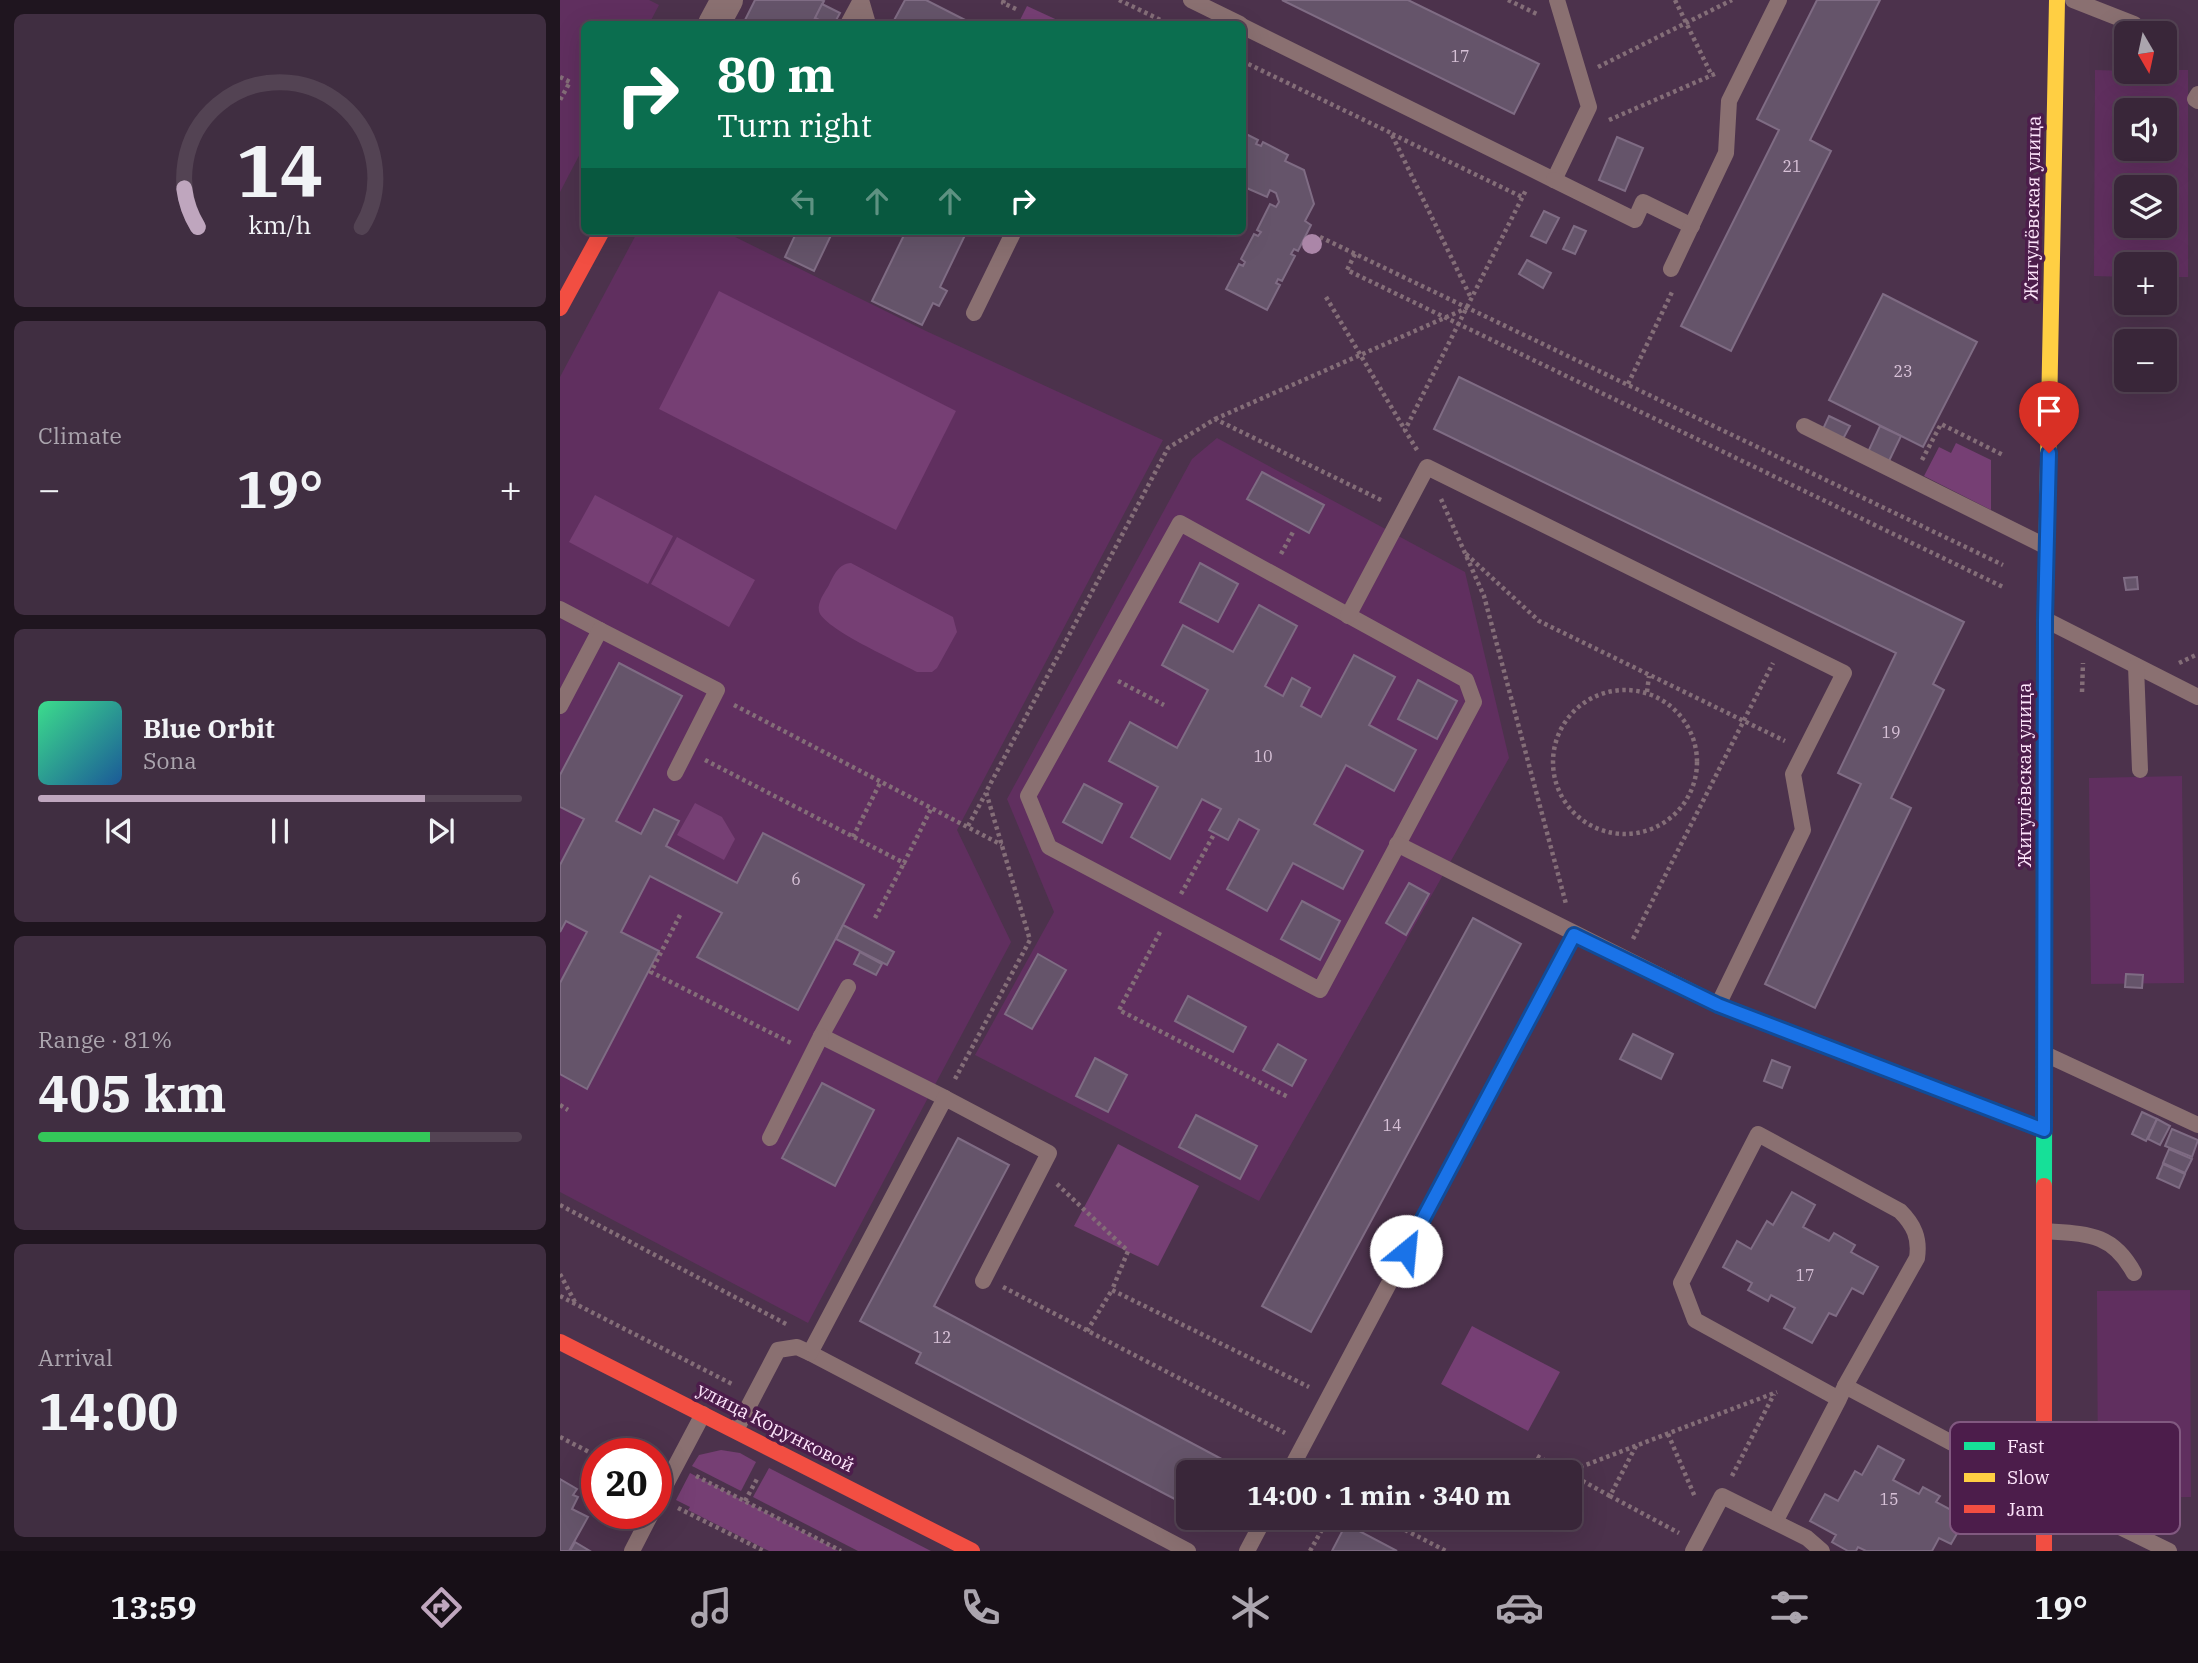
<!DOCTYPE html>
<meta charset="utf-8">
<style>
body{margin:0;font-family:"IBM Plex Serif",serif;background:#402e41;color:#f1f3f6;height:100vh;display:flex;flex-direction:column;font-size:26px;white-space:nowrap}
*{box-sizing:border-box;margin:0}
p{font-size:23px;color:#aba5ae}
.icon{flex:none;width:38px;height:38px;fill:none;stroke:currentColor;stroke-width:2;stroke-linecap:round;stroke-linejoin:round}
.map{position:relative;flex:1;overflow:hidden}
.sheet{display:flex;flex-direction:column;gap:14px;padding:14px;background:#1f151f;width:560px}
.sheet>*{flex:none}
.top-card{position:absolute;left:21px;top:21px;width:665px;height:214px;border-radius:10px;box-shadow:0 7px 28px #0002,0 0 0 2px #534353;background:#0b6e4f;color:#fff;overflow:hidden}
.needle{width:46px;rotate:171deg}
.tools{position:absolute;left:1554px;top:21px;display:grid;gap:14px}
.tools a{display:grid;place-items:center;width:63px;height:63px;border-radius:10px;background:#392639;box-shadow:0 7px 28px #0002,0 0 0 2px #534353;font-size:35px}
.speed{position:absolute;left:21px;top:1438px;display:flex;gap:14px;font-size:35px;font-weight:700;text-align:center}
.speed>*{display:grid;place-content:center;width:91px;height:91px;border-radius:50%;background:#392639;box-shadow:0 7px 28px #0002,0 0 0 2px #534353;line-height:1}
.speed .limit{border:10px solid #d22;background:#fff;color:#111}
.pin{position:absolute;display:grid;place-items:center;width:60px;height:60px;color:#fff;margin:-72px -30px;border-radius:50% 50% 50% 0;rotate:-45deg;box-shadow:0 0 7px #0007}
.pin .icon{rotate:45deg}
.me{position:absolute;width:77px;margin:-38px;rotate:28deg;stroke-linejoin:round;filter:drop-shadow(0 0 5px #0008)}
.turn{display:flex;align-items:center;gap:24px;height:147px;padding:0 21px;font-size:32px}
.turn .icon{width:91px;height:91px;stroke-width:2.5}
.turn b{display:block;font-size:49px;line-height:60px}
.lanes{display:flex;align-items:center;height:66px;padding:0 21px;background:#0003;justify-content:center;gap:35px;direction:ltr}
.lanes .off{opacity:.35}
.big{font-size:52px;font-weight:700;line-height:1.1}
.sheet .tile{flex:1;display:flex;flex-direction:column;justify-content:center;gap:10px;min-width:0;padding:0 24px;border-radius:10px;background:#402e41}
.sheet .dial{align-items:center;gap:0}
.dial svg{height:182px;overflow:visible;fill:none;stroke:#534353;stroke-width:7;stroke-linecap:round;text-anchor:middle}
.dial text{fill:#f1f3f6;stroke:none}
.song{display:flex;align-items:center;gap:21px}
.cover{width:84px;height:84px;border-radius:10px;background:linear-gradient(135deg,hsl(150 70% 55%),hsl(210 70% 35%))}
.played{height:7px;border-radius:4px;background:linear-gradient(90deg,#bfa6be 80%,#534353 80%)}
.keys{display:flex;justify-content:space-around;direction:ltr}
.heat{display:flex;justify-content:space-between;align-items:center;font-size:38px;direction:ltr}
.charge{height:10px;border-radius:5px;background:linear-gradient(90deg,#34c759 81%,#534353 0)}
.trip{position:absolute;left:616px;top:1460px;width:406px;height:70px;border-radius:10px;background:#392639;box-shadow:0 7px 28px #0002,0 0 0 2px #534353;font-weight:700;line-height:70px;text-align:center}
.menu{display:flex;height:112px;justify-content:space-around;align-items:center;background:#170f17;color:#aba5ae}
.menu .icon{width:49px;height:49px}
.menu .current{color:#bfa6be}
.menu b{font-size:32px;color:#f1f3f6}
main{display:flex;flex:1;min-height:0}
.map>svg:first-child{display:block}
.built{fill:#602f5f;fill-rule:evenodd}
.green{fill:#763f74}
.building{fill:#65546a;stroke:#7f6c84;stroke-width:2}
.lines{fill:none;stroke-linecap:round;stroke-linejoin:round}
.path{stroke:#846e78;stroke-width:4.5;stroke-dasharray:3.5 3.5;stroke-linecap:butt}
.lane{stroke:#8a7071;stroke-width:16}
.street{stroke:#8a7071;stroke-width:32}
.fast{stroke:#16e098;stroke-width:16}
.slow{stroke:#ffcf43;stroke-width:16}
.jam{stroke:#f24e42;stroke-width:16}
.tree{fill:#ab86a8}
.route-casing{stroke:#114b97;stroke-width:18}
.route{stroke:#1a73e8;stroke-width:12}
.labels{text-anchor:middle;stroke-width:7;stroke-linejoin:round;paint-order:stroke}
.number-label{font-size:16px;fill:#d7c1d7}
.street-label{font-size:19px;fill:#fde5fb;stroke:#4c1d4b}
.key{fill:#4c1d4b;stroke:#815980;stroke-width:2}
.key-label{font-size:19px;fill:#fde5fb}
</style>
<main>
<section class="sheet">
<div class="tile dial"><svg viewBox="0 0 100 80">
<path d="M14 69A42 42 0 1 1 86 69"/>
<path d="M14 69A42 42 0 0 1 8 52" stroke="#bfa6be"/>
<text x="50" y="56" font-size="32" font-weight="700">14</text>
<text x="50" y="72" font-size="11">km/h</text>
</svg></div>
<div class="tile"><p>Climate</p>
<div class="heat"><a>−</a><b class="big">19°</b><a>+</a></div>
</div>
<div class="tile">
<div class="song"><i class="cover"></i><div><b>Blue Orbit</b><p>Sona</p></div></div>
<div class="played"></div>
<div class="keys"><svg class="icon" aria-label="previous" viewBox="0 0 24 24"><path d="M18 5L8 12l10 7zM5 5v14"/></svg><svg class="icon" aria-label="pause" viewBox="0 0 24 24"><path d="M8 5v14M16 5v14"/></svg><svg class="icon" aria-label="next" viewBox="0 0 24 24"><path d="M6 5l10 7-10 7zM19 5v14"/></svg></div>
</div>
<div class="tile"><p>Range · 81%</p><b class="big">405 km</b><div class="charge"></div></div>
<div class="tile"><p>Arrival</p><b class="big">14:00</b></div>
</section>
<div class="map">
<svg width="1638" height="1551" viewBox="0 0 1638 1551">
<rect width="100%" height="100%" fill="#4c324c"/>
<g class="built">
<path d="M0,0H89L99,5L89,24H24V146L0,192Z"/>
<path d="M1535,70L1605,72V70H1628V277H1605V264H1566V277L1534,276ZM1566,110H1605V149H1566ZM1566,187H1605V226H1566Z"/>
<path d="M78,231H163L366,331L603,440L397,830L451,942L248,1323L0,1192V377Z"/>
<path d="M657,438L905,572L949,758L699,1201L415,1055L494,912L447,799L632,459Z"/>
<path d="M1622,776L1624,983L1531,984L1529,778Z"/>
<path d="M1630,1290L1631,1497L1538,1498L1537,1291Z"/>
</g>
<g class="green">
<path d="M467,6L506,24H458Z"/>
<path d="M159,291L396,411L336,530L99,409Z"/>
<path d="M1396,443L1431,460V510L1364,476L1379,447L1391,453Z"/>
<path d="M35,495L113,536L88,584L9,542Z"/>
<path d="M117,537L195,580L169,627L91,584Z"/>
<path d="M291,563L393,617L397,632L377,668L372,672H357C339,662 262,628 259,611C257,602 265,592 269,585C274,575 278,564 291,563Z"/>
<path d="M135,803L162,817L175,839L164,860L117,835Z"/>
<path d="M558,1144L639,1186L598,1266L514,1226Z"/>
<path d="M912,1326L1000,1372L968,1431L881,1384Z"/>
<path d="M161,1450L180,1453L196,1462L181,1491L132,1466L139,1455Z"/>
<path d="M209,1468L371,1551H298L193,1497Z"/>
<path d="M130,1473L279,1551H209L128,1510L130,1507L116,1500Z"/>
</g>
<g class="building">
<path d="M195,0H261L264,1L252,24H183Z"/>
<path d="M345,0H366L413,24H332Z"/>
<path d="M722,0H848L979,64L954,114Z"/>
<path d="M1257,0H1320L1250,140L1271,151L1171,351L1121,326L1219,130L1197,119Z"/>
<path d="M262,4L280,13L274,24H267L255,18Z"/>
<path d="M682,132L698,140L696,144L701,146L703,142L728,155L725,161L744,170L754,204L745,221L751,225L738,251L734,249L731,254L735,256L722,281L718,279L716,283L720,285L707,310L666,289L679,264L683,266L685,262L681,259L694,234L698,236L701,232L697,230L710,204L716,207L719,202L716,193L710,190L707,197L682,186Z"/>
<path d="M1057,137L1083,148L1065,191L1039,180Z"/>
<path d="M984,211L999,218L986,243L971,236Z"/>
<path d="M1014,226L1026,231L1015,254L1003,249Z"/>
<path d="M237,231H273L254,271L225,257Z"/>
<path d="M346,231H407L380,287L387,291L379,306L373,303L362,325L312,301Z"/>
<path d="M967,260L991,273L983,288L959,274Z"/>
<path d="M1323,294L1417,342L1363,447L1269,400Z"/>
<path d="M899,377L1404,622L1373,684L1384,690L1331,798L1351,808L1255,1008L1205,984L1301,784L1278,773L1336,653L874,429Z"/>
<path d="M1269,416L1290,426L1283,439L1263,429Z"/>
<path d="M1320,426L1341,436L1328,463L1308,452Z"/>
<path d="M702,472L764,505L749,533L687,499Z"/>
<path d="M640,563L678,584L658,622L620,602Z"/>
<path d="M1577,577L1578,589L1566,590L1564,578Z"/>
<path d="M699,605L737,626L705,686L723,696L732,678L750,688L741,706L761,717L794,655L835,677L809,725L856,750L834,791L786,765L754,824L803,851L783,889L733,863L707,911L667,889L699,830L679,819L668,840L649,830L661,809L642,799L610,859L571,837L598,787L549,761L570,722L617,748L648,690L602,665L623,625L673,652Z"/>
<path d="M59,663L122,696L56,821L81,834L94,809L119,821L106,846L177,883L203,833L304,885L238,1010L137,957L162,913L90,876L61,932L99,951L27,1089L0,1074V983L27,932L6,921L0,932V865L24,819L0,807V775Z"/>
<path d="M858,680L897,701L877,739L838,719Z"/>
<path d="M524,784L562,804L542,843L503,822Z"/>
<path d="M849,883L869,894L846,935L826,923Z"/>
<path d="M742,901L780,921L760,960L721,939Z"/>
<path d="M913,918L961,944L751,1332L702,1306Z"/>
<path d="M283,925L334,952L327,965L276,939Z"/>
<path d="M300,952L322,964L316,975L294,964Z"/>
<path d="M478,954L506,970L472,1029L445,1014Z"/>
<path d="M1566,974L1583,975L1582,988L1565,987Z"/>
<path d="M628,996L686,1027L673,1052L615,1021Z"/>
<path d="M1073,1034L1113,1054L1101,1079L1060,1059Z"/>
<path d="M718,1044L746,1060L732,1086L703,1070Z"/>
<path d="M535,1058L567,1075L548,1112L516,1096Z"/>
<path d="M1212,1060L1230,1067L1222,1088L1204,1081Z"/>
<path d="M262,1083L314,1110L275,1186L222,1158Z"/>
<path d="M1582,1112L1597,1119L1586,1141L1572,1134Z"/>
<path d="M636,1115L697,1146L680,1179L619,1147Z"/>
<path d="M1597,1119L1610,1126L1600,1145L1588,1139Z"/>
<path d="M1612,1129L1638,1140L1632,1157L1605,1146Z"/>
<path d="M398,1138L449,1165L374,1306L686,1472H628V1506L356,1363L361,1353L300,1321Z"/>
<path d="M1609,1149L1632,1159L1625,1173L1603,1163Z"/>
<path d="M1603,1164L1625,1174L1619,1188L1597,1178Z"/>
<path d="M1232,1192L1255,1205L1243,1227L1269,1241L1274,1233L1295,1245L1291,1252L1318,1267L1303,1294L1292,1288L1276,1316L1269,1313L1252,1343L1224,1328L1235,1308L1211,1295L1208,1301L1188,1290L1192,1283L1163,1267L1177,1241L1191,1249L1207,1221L1213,1225Z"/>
<path d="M1318,1446L1344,1460L1333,1480L1359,1494L1363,1487L1380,1496L1376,1502L1406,1518L1391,1544L1379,1538L1372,1551H1306L1298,1547L1296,1551H1288L1272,1542L1276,1535L1250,1521L1265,1494L1278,1501L1295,1471L1302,1475Z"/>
<path d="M0,1479L17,1489L13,1495L18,1497L12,1509L28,1517L9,1551H0Z"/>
<path d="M786,1524L837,1551H772Z"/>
<path d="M15,1542L30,1551H10Z"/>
</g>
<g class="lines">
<g class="path">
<path d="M444,0L443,3L456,9"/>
<path d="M559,0L609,24"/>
<path d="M948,0L977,14"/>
<path d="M1115,0L1152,76"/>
<path d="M682,61L831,133L911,298"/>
<path d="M1038,67L1172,0"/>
<path d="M0,77L10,82L0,100"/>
<path d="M1049,120L1157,73"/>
<path d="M832,134L962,197"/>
<path d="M760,237L1443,565"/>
<path d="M795,254L787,270L1443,587"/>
<path d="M766,297L845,430"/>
<path d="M1068,384L1113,290"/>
<path d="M655,419L907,308"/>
<path d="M857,450L845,430L966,190"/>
<path d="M1362,460L1381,424L1443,455"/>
<path d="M881,499L924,596L1006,904"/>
<path d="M721,554L733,532"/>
<path d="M906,554L979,621L1225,741"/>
<path d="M1619,663L1638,654"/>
<path d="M558,681L604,705"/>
<circle cx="1065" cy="762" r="72"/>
<path d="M1087,692L1089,676"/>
<path d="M1522,692L1523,663"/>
<path d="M174,705L442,845"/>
<path d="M145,760L344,863L372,807"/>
<path d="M408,826L426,793"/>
<path d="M293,837L321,781"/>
<path d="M621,894L653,836"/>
<path d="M120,915L91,972L233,1044"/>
<path d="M315,918L344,863"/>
<path d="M600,932L559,1010L728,1097"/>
<path d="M1073,939L1213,663"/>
<path d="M395,1079L470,940L426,792L608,448L655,419L823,501"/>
<path d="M0,1105L8,1110"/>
<path d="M497,1184L568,1251L552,1290L749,1387"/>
<path d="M0,1205L228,1325"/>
<path d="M0,1274L16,1304"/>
<path d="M443,1287L725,1433"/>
<path d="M0,1296L174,1385"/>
<path d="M527,1331L552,1290"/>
<path d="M1108,1434L1135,1497"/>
<path d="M0,1437L37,1456"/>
<path d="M1076,1446L1050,1496L1119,1533"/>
<path d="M977,1456L1005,1472"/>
<path d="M1007,1472L1217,1392"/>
<path d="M1010,1474L1050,1496"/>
<path d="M136,1476L281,1551"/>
<path d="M1172,1476L1214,1394"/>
<path d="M185,1501L197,1479"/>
<path d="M118,1508L204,1551"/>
<path d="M820,1517L886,1551"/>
<path d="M845,1530L880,1517"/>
<path d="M750,1551L769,1517"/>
</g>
<g class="lane">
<path d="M301,0L308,24"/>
<path d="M631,0L680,24"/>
<path d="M1513,0L1574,24V33"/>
<path d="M288,24L301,0"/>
<path d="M682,26L994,180L1029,107L997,0"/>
<path d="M1638,94L1635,99L1638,101"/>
<path d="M994,180L1075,220L1083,202L1132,226"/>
<path d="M1111,269L1166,153L1169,101L1219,0"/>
<path d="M414,313L454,231"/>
<path d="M1244,426L1485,546"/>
<path d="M620,523L906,680L914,702L760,990L489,847L468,796Z"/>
<path d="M0,609L40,630"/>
<path d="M788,616L867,467L1284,673L1233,774L1243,830L1158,1005L1484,1130"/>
<path d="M1488,621L1638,697"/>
<path d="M1576,666L1580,770"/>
<path d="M0,706L40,630L157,690L115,773"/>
<path d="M837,844L1158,1005"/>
<path d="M288,987L261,1036L385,1098"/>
<path d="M1485,1054L1638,1125"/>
<path d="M210,1138L261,1036"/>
<path d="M1484,1231C1526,1234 1552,1232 1574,1273"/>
<path d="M250,1353L628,1551"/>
<path d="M1285,1386L1439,1468L1609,1551"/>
<path d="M176,1430L218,1350L237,1347L250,1353L385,1098L489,1153L423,1281"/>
<path d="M729,1472L1014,935"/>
<path d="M96,1503L143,1414"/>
<path d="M1215,1522L1279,1399L1285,1386L1357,1258C1360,1238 1354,1225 1340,1211L1198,1134L1121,1283L1135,1320L1279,1399"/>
<path d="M72,1551L91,1514"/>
<path d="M687,1551L705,1517"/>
<path d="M1133,1551L1162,1496L1247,1538L1262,1551"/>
</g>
<path class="street" d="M154,24L167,0"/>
<path class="fast" d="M1484,1186L1485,620"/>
<path class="slow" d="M1485,620L1497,0"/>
<g class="jam">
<path d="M0,308L42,231"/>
<path d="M0,1342L412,1551"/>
<path d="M1484,1551V1186"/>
</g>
</g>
<circle class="tree" cx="752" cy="244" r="10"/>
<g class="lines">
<defs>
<path id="route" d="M846,1251L1014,935L1158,1005L1484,1130L1485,620L1489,453"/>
</defs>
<use href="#route" class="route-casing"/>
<use href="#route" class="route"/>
</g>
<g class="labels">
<g class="number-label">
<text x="900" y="62">17</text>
<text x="1232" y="172">21</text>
<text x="1343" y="377">23</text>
<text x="1331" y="738">19</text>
<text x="703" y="762">10</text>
<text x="236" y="885">6</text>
<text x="832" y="1131">14</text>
<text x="1245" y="1281">17</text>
<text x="382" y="1343">12</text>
<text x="1329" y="1505">15</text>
</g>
<g class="street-label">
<text transform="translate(1472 208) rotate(-89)" y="7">Жигулёвская улица</text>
<text transform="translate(1464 775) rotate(-90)" y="7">Жигулёвская улица</text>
<text transform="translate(216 1427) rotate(27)" y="7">улица Корунковой</text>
</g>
</g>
<rect x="1390" y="1422" width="230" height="112" rx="10" class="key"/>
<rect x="1404" y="1442" width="31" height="8" fill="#16e098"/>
<rect x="1404" y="1473" width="31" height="9" fill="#ffcf43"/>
<rect x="1404" y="1505" width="31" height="8" fill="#f24e42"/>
<g class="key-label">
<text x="1447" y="1453">Fast</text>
<text x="1447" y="1484">Slow</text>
<text x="1447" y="1516">Jam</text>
</g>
</svg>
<div class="tools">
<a><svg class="needle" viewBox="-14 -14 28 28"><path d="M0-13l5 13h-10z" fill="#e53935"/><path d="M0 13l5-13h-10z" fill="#aba5ae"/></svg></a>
<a><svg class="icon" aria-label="sound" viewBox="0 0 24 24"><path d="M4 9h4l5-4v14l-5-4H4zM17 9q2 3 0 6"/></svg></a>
<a><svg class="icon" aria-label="layers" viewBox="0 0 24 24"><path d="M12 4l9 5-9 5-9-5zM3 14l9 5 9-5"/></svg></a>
<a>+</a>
<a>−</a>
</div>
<div class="speed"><div class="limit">20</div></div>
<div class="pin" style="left:1489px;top:453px;background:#d93025"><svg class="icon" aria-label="arrive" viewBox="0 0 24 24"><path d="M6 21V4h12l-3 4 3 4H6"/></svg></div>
<svg class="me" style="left:846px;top:1251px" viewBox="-20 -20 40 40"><circle r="19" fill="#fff"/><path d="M0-13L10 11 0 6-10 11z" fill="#1a73e8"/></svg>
<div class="trip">14:00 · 1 min · 340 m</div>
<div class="top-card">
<div class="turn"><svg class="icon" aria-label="right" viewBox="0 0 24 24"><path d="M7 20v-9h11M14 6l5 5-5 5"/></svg><div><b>80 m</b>Turn right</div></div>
<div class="lanes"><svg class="icon off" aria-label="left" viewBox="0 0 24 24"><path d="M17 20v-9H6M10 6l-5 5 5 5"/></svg><svg class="icon off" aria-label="ahead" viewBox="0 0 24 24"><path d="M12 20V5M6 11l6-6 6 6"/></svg><svg class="icon off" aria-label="ahead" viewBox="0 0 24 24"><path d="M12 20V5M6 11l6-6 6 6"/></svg><svg class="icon" aria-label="right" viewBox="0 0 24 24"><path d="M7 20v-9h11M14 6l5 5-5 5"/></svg></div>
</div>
</div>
</main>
<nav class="menu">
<b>13:59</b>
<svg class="icon current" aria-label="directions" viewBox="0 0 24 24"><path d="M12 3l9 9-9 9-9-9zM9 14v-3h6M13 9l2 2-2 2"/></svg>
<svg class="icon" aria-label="music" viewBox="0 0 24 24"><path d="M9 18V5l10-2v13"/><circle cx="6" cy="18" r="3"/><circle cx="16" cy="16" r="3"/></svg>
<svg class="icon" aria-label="phone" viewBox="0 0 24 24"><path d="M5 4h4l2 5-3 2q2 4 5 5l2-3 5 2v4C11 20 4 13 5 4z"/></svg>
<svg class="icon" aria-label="climate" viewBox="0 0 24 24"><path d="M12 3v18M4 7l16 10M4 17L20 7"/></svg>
<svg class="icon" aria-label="car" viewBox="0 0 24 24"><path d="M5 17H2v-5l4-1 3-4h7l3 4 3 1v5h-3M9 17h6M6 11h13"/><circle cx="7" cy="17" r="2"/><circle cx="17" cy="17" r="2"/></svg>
<svg class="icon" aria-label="filters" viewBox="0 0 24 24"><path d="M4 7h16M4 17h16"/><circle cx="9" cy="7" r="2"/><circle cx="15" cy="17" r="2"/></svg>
<b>19°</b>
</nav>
